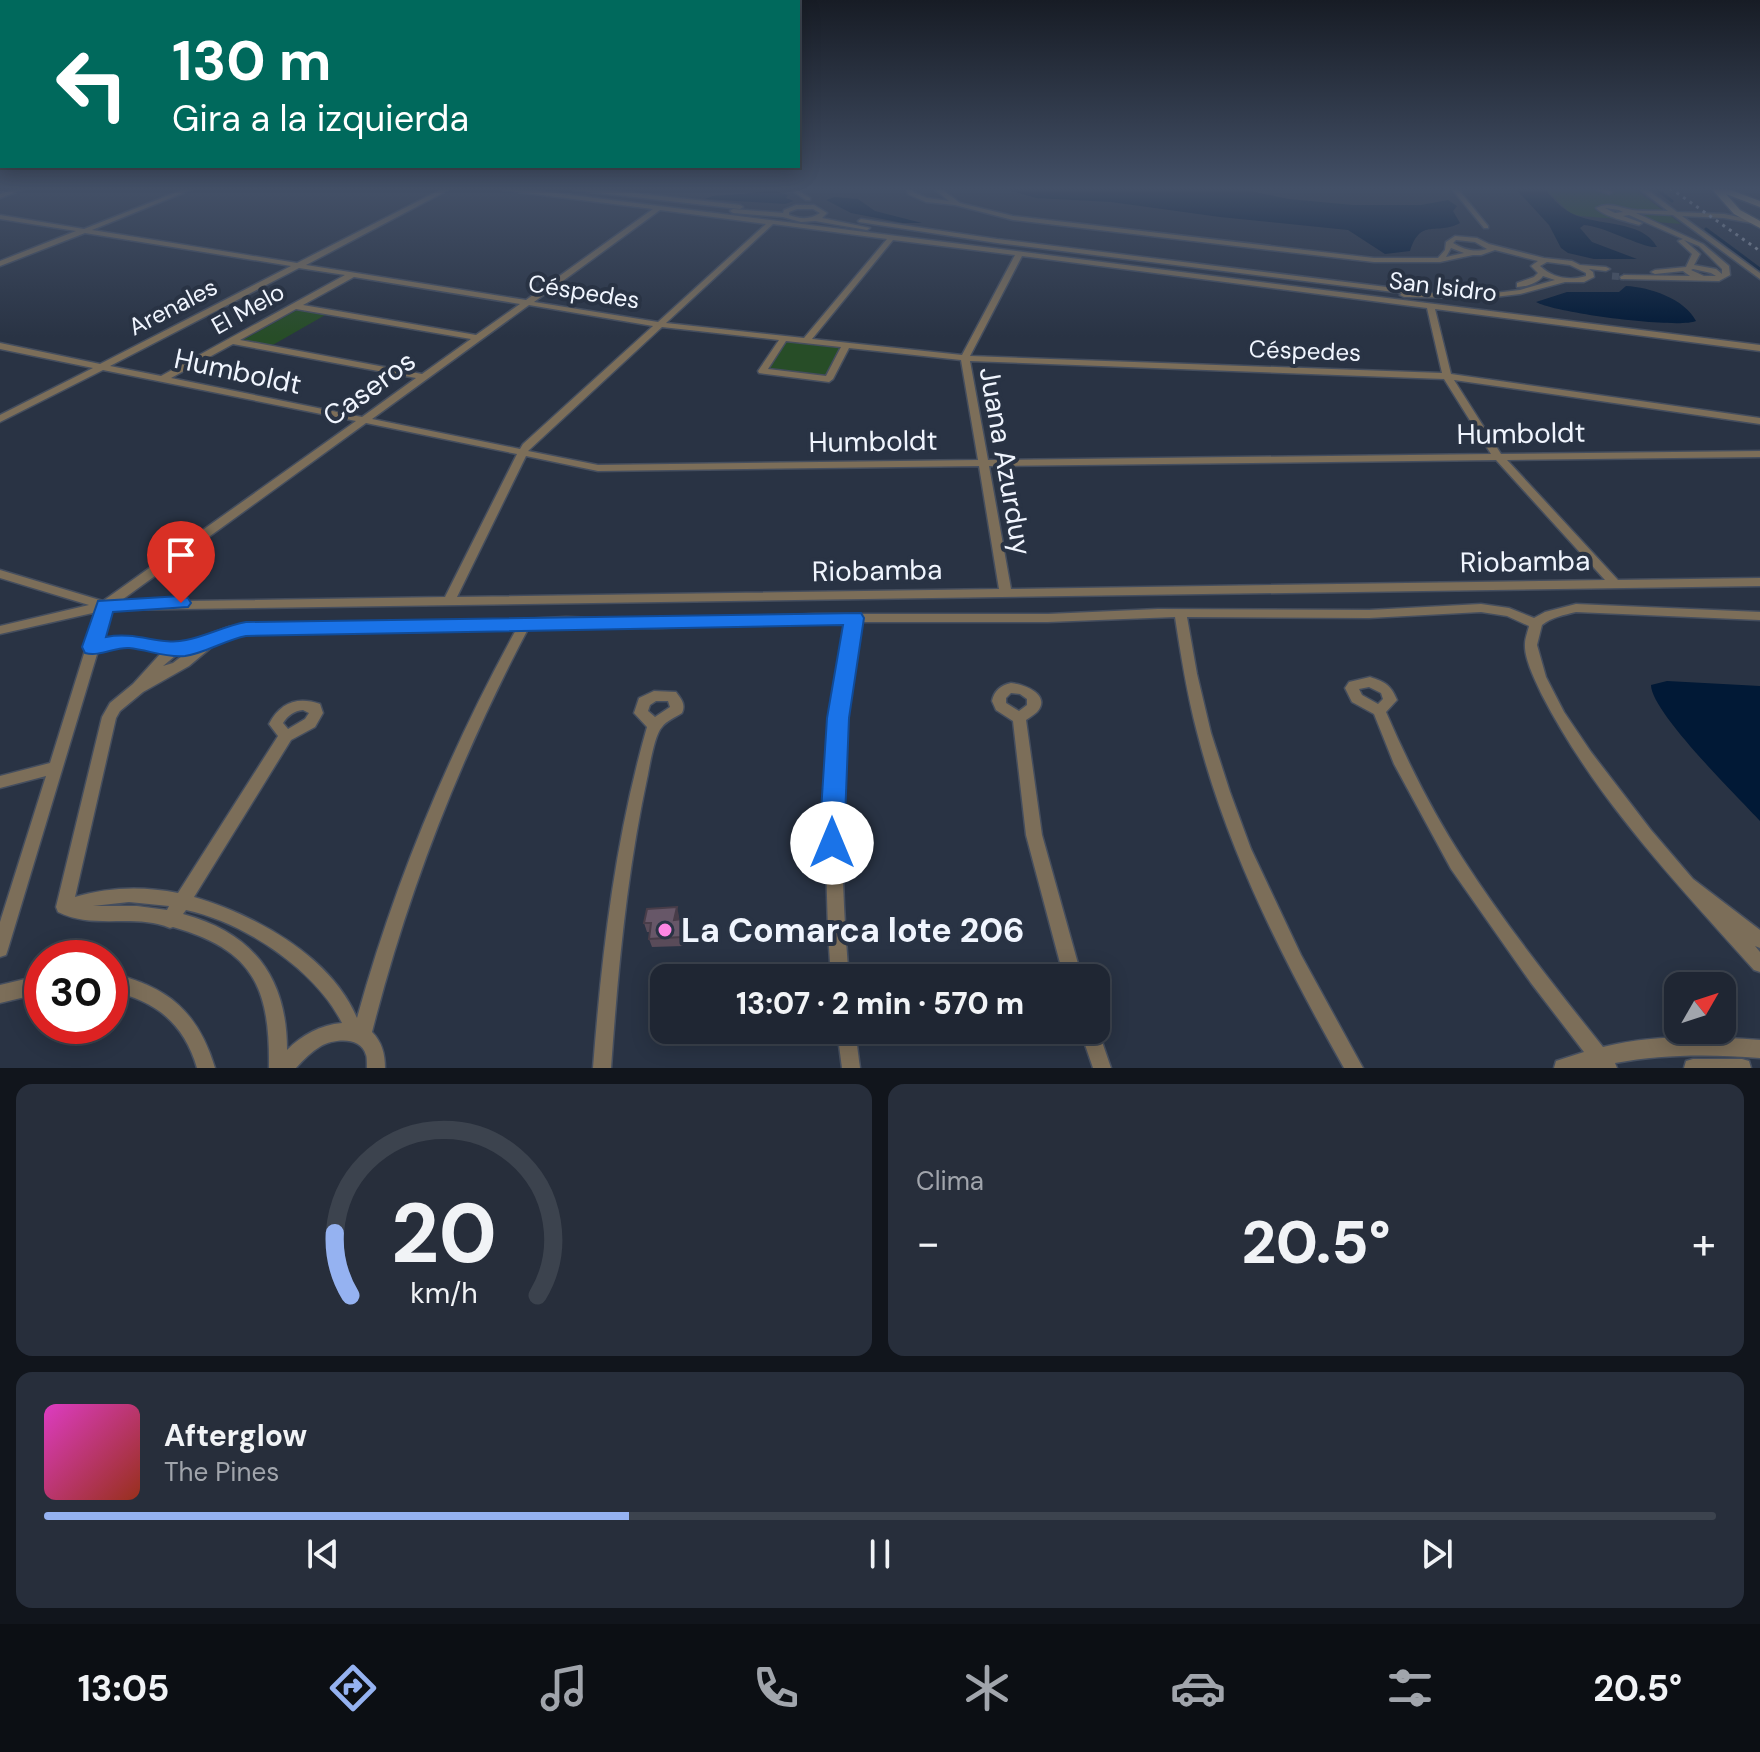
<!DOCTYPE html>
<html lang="es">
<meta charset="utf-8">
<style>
body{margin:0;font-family:"DM Sans",sans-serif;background:#272e3b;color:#f1f3f6;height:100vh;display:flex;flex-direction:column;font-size:30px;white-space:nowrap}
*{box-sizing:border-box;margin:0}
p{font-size:26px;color:#a1a5ac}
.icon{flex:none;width:44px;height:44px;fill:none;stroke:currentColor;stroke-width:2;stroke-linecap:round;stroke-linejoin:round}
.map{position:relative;height:1068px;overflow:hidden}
.sheet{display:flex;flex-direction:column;gap:16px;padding:16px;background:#11151c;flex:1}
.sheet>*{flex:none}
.guide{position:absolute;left:0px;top:0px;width:800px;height:168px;box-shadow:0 4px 20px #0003,0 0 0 2px #3c434e;background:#00695c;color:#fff;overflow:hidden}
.needle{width:52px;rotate:51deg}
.buttons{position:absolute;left:1664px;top:972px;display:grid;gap:16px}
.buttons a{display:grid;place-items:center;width:72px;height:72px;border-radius:16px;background:#1f2633;box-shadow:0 4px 20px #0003,0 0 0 2px #3c434e;font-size:40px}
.speed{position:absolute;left:24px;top:940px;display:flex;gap:16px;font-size:40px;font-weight:700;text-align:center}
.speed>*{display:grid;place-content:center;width:104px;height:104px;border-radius:50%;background:#1f2633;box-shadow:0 4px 20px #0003,0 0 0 2px #3c434e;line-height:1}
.speed .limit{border:12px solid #d22;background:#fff;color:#111}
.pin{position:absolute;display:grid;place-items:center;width:68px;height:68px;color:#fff;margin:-82px -34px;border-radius:50% 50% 50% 0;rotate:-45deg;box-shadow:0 0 8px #0007}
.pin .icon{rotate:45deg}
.me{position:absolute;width:88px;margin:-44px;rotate:0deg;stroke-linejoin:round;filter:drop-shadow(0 0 6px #0008)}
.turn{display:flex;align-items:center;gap:28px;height:168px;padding:0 40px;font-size:36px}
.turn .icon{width:104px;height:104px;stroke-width:2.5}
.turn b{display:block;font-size:56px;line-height:68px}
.big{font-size:60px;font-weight:800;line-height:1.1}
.sheet .tile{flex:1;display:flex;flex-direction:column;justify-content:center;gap:12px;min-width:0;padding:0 28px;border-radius:16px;background:#272e3b}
.sheet .dial{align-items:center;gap:0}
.dial svg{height:208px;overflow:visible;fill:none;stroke:#3c434e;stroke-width:7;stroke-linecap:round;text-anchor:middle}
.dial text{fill:#f1f3f6;stroke:none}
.song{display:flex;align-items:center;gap:24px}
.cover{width:96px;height:96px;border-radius:12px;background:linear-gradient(135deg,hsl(310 70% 55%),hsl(10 70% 35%))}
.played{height:8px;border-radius:4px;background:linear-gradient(90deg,#95b2f1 35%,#3c434e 35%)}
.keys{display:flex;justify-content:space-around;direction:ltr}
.heat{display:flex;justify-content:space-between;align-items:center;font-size:44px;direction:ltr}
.sheet .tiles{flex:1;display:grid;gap:16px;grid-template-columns:1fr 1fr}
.tile:last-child{grid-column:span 2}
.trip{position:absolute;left:650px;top:964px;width:460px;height:80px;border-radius:16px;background:#1f2633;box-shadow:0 4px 20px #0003,0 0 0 2px #3c434e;font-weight:800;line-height:80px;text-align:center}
.dock{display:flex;height:128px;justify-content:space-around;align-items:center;background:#0c0f14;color:#a1a5ac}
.dock .icon{width:56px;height:56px}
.dock .active{color:#95b2f1}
.dock b{font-size:36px;color:#f1f3f6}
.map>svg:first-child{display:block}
.green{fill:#274d27}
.water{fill:#011936}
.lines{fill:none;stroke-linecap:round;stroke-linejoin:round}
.stream{stroke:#011936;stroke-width:3}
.street-tunnel{stroke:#475060;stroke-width:7;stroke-dasharray:7 4;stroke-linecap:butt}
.street-casing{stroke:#454e5e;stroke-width:3}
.secondary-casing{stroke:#454e5e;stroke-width:3}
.street{fill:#7c6e59;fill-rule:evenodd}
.secondary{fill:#a5906d;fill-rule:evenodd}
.rail{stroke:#99a0ad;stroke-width:3;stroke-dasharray:3 5;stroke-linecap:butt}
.wall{fill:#594b59}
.shaded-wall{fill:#483d49}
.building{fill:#675768;stroke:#483d49;stroke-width:2}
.route{fill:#1a73e8;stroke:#114b97;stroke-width:2}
.poi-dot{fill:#fc86e3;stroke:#293344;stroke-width:3}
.labels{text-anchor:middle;stroke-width:8;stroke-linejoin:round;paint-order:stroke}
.far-street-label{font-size:24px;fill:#f0f5fe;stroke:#293344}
.street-label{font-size:28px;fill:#f0f5fe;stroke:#293344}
.near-poi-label{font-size:34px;font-weight:bold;fill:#f0f5fe;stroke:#293344;text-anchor:start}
</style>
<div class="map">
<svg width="1760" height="1068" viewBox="0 0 1760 1068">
<rect width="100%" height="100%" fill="#293344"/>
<g class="green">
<path d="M1544,188H1633L1681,224L1580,216L1570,213Z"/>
<path d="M299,309L327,314L271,346L243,340Z"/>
<path d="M786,340L841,347L826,375L768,368Z"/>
</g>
<g class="water">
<path d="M1001,188H1235L1289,199L1353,205H1421L1448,200L1457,206L1453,211L1460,223C1436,236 1421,217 1410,251L1385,254L1348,230L1220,217L1111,202L1036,198Z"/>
<path d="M1515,188H1544C1550,196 1562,209 1571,213C1597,227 1642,219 1657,247C1644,249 1604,226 1584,225L1580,228L1592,242L1637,259H1594L1568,253L1561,248L1549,225Z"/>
<path d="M775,191L788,195L786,198L794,201L785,204L705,199L713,196Z"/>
<path d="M835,197L858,199L875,211L922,223H903L851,213L826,200Z"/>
<path d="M1626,286C1650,287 1685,299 1696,321C1678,329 1555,313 1536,302L1567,292H1619Z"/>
<path d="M1667,681L1760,686V821C1738,797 1651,712 1651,685Z"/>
</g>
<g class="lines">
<g class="stream">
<path d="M1655,188L1672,201"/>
<path d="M1706,229L1760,269"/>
</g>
<path class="street-tunnel" d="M1612,276L1624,277"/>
<defs>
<g id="street">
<path d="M18,188H27L0,198V194Z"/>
<path d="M187,188H195L92,230L297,263L444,188H452L306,265L526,300L653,209L502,190L499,188H516L1760,345V351L1435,309L1451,374L1760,418V424L1454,380L1501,454L1760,451V457L1507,460L1618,580L1760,578V586L110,610L101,641C124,636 134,636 157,642L159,645L157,648L153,650L127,644L98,651L8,949L6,955L0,957V922L46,776L0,788V776L50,763L97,612L0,634V626L89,605L0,578V570L103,601L356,421L103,370L0,422V415L93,368L0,349V343L100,364L291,266L85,233L0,266V261L76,231L0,219V215L84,229ZM660,210L766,224L658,322L534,302ZM773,224L887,239L804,338L666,323ZM893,240L1015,255L962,355L812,339ZM1022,256L1427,308L1442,373L970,356ZM299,268L345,275L161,376L110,366ZM354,277L520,304L476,335L303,305ZM529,305L653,326L523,444L520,449L372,419ZM296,309L471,339L422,374L240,340ZM662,327L779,340L758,371L759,373L829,382L833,379L849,348L961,360L978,460L598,465L528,451ZM786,341L841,347L826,376L768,369ZM233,344L416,378L362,417L171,378ZM970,361L1444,379L1491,454L988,460ZM366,423L517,454L445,597L119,602ZM526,456L598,471L979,466L999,589L457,597ZM1496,460L1605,580L1011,589L989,466Z"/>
<path d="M570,188H589L740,205L743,207L740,209L573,190Z"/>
<path d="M906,188H912L913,192L927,198L949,201L933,188H940L960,203L1013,216L1374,258H1438L1445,250L1446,242L1455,236L1477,238L1489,244L1544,258L1572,261L1580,265L1606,267L1610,269L1606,271L1589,269L1593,272L1594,277L1584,282H1565L1520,294L1486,298L1404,297L1400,295L1402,293L997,243L859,222L858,221L861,219L997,239L1411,290H1414V293L1486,294L1520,290L1555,280L1543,276C1538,283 1526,287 1517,287V283L1534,277L1538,273L1531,266L1538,261L1495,250L1481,255H1473L1440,262H1374L1013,220L955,205L926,202L908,194ZM1456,240L1475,242L1487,249C1474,253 1463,249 1453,243ZM1451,248L1464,253L1446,257ZM1547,262L1570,265L1586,273V276C1569,281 1553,278 1540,266Z"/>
<path d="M1451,188H1457L1488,226V228H1484Z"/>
<path d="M1592,188H1602L1612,192L1609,194Z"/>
<path d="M1638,188H1645L1677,212L1724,214L1753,220V222L1751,223L1724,218L1682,216L1760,273V279L1673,215L1636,213L1703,244L1729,266L1730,275L1719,281L1621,279L1620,277L1624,275L1690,276L1683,271L1655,274L1651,272L1655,270L1686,267L1692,254L1678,241L1683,239L1629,215L1623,216L1642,223L1639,225C1626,221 1605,217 1596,208C1607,202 1616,206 1628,209C1640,212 1655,210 1668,211ZM1605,208L1619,210L1623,212L1615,213ZM1684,240L1699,246L1722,269V274L1716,269L1694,265L1700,254ZM1693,269L1711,273L1716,276H1704L1691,270Z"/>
<path d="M796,189L810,198V200H806L794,192L793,191Z"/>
<path d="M814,205L827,213L822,218L870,228L867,230L815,221L801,222L783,217L733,213L730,211L733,209L783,213L784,210L796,205ZM797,209H813L820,213C810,220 800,219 789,215V212Z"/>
<path d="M1481,604L1509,608L1534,618L1545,612L1576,604L1760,612V620L1576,612C1564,615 1552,617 1542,625L1537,645L1546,677L1564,712L1591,752L1651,830L1693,879L1760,930V948L1755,946L1760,952V972L1754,970C1677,884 1595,798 1542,695C1536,682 1524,659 1525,644C1525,638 1528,631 1529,626L1507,616L1481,612L1369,618L1187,617L1197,674L1211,733L1230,792L1251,849L1301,955L1363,1068H1344C1284,962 1227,850 1197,732C1187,694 1181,656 1175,617L1048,622H859C840,745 838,854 849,978H831C822,854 826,745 847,622L656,628L566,625L529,627C461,756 408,890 372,1032C382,1042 385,1054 385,1068H367C367,1066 367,1056 366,1055C361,1036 334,1039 321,1046C311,1052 303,1060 296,1068H269C270,988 254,950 173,927L170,928C134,913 94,930 58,912L56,907L102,717L110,703L133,684L162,652L229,627L269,624H419L566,617L656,620L815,614H1048L1158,609L1369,610ZM517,628C449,752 395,881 357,1018C331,956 255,915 194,897L291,740L315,727L323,713L320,704C297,696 280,703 269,724L278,736L178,893C143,886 109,887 75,897L116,718L120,711L143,692L189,666L220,640L231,635L269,632H419ZM186,653L173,663L163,666L175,656ZM303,710L309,713L305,719L288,729L283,723C288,715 294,711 303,710ZM129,902L169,906L167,910L137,906H93ZM186,910C243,922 315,969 342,1023C320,1025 302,1035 287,1050C287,977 253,933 183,914Z"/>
<path d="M1370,677C1385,682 1391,685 1397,700L1386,712C1408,763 1433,813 1463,859C1505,924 1555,987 1603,1047C1654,1034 1708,1036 1760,1040V1058C1711,1054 1663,1054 1615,1063L1617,1068H1554L1556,1061L1584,1052L1531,983L1451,869L1394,764L1374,714L1352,702L1345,688L1349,682ZM1369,687L1381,693L1383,699L1378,704L1362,695L1359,689Z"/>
<path d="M1011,683C1024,684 1052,695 1037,712C1034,715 1030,717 1026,720L1042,835L1082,978H1064L1026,835L1013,721L996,710L992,701C994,691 1001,685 1011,683ZM1011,693L1020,694L1027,699V705L1019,711L1006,703V698Z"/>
<path d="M654,691L676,692C681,699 686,704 682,713C676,717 666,721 662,727C655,734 650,763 648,774C627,871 618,969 611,1068H593C602,952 615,839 647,727L634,713L639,698ZM656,701H668L670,707L655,717L648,711L650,705Z"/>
<path d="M110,973C167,986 198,1011 215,1068H197C184,1023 155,1000 110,991Z"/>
<path d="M42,975V993L0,1003V985Z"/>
<path d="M1096,1025L1098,1030L1111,1068H1093L1080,1030H1096Z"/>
<path d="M837,1030H855L860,1068H842Z"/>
<path d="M1693,1059H1742L1749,1061L1751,1068H1684L1686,1061Z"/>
</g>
<path id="secondary" d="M1711,188H1725L1760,201V207L1726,194L1740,210L1760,221V228L1734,214Z"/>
</defs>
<use href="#street" class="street-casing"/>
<use href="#secondary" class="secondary-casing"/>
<use href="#street" class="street"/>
<use href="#secondary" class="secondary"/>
<path class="rail" d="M1670,188L1760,251"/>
</g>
<path class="wall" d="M679,916L678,919H682L684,928L683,946L652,947L649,939L650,932H647L644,923Z"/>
<g class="shaded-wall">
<path d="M677,907L679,916L677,929L674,920Z"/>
<path d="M682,919L684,928L683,946L681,937Z"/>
</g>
<path class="building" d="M677,907L674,920L682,919L681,937L649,939L651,923H644L647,909Z"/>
<linearGradient id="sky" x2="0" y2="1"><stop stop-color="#171c25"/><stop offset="0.56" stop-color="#435067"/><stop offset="1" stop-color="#435067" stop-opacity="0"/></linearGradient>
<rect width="1760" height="337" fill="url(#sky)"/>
<path class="route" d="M181,596L188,598L191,603L188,607L113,612L106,637C137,631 161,646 186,640C207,636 224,626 246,622L861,613L864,618L849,718L844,843L841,850L832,854L823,850L819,843L827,718L843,625L246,636C225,640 206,653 185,656C165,658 149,650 129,648C114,647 100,657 85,653L82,647L98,601Z"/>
<circle class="poi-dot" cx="665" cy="930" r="8"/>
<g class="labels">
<g class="far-street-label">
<text transform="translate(1443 287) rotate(7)" y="8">San Isidro</text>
<text transform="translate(584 292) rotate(9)" y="8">Céspedes</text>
<text transform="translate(173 307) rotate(-27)" y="8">Arenales</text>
<text transform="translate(248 309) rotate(-29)" y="8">El Melo</text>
<text transform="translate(1305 351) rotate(2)" y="8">Céspedes</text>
</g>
<g class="street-label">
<text transform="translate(238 371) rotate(12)" y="10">Humboldt</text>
<text transform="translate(369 388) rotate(-36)" y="10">Caseros</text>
<text transform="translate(1521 433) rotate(-1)" y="10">Humboldt</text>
<text transform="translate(873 441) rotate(-1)" y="10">Humboldt</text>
<text transform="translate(1006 461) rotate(80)" y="10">Juana Azurduy</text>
<text transform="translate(1525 561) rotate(-1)" y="10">Riobamba</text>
<text transform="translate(877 570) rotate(-1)" y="10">Riobamba</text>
</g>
<g class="near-poi-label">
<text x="681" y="942">La Comarca lote 206</text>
</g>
</g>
</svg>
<div class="buttons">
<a><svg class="needle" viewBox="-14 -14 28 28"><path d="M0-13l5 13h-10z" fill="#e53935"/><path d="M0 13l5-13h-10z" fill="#a1a5ac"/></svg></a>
</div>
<div class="speed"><div class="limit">30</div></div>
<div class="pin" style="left:181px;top:603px;background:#d93025"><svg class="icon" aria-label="arrive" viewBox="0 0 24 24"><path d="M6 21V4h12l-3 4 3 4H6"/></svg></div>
<svg class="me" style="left:832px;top:843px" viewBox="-20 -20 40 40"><circle r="19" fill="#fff"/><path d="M0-13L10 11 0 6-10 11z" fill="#1a73e8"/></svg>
<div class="trip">13:07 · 2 min · 570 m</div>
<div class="guide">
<div class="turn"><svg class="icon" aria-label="left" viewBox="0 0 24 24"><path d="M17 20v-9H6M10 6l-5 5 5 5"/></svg><div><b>130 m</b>Gira a la izquierda</div></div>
</div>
</div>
<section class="sheet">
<div class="tiles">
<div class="tile dial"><svg viewBox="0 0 100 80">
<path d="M14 69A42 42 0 1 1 86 69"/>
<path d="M14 69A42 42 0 0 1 8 45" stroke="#95b2f1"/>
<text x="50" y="56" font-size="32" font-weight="700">20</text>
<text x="50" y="72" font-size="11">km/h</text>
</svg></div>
<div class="tile"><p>Clima</p>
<div class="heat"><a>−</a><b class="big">20.5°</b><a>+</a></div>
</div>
<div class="tile">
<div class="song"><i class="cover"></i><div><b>Afterglow</b><p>The Pines</p></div></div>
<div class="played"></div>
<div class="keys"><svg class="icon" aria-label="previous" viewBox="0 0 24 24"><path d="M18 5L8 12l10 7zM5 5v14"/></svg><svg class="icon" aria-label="pause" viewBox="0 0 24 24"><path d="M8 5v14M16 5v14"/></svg><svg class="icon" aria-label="next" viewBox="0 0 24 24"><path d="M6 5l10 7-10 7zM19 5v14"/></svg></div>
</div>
</div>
</section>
<nav class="dock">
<b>13:05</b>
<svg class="icon active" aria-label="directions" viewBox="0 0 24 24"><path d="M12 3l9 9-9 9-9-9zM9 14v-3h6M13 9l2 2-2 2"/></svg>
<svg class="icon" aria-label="music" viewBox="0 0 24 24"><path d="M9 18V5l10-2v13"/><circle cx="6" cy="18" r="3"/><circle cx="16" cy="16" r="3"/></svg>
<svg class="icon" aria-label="phone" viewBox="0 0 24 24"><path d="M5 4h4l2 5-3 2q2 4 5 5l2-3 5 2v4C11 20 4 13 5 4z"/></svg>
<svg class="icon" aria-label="climate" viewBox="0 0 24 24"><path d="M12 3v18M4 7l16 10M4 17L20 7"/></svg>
<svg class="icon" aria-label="car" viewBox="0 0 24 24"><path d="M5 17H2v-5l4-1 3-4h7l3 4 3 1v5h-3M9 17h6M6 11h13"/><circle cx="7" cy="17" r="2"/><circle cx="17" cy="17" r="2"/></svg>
<svg class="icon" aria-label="filters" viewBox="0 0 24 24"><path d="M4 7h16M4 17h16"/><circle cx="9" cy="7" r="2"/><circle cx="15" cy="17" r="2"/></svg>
<b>20.5°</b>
</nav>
